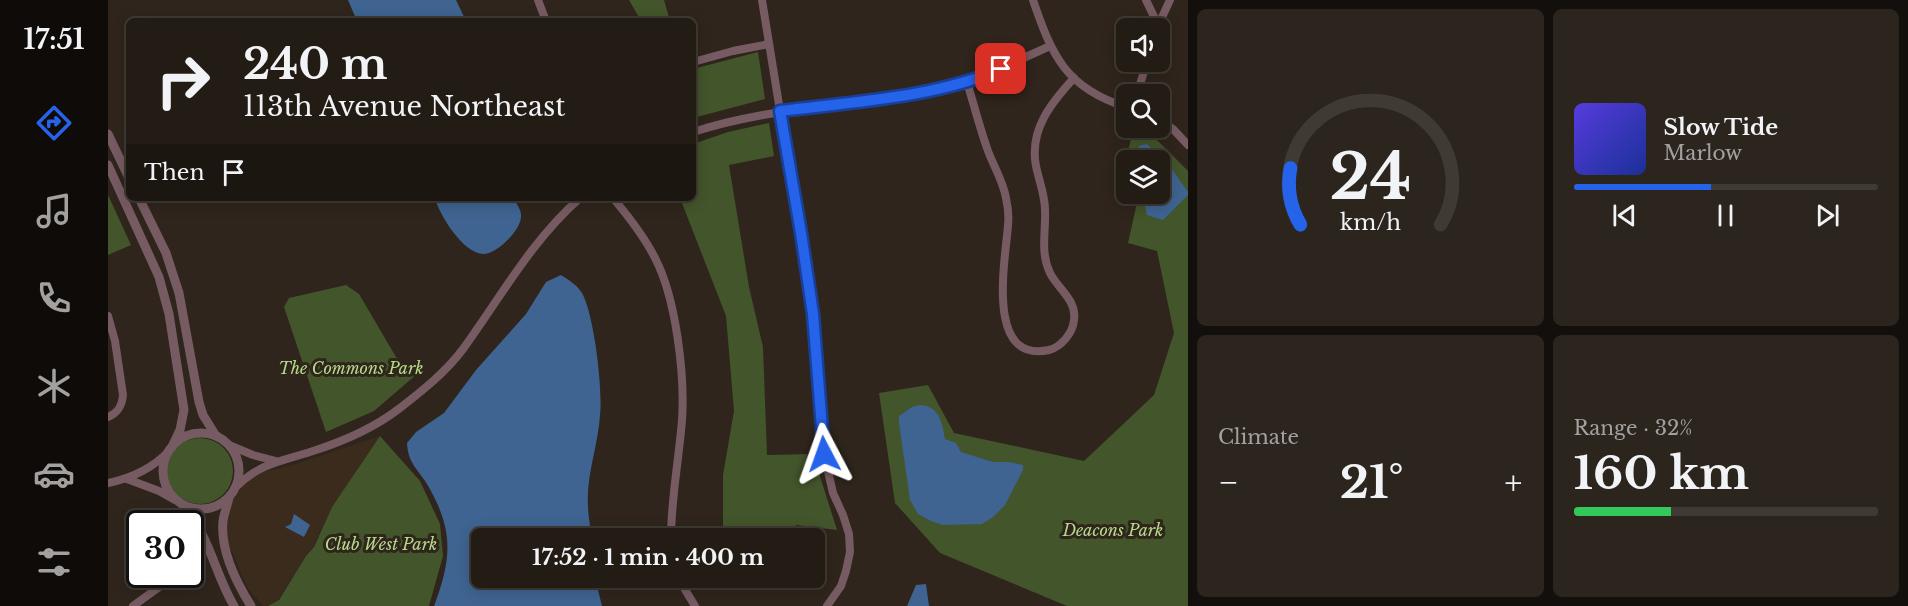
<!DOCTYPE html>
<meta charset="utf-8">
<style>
body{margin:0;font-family:"Libre Baskerville",serif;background:#2b251e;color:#f1f3f6;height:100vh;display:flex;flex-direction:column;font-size:22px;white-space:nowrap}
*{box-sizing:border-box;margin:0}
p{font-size:20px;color:#a3a1a0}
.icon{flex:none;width:33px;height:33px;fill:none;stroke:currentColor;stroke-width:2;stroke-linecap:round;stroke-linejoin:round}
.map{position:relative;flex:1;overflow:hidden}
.drawer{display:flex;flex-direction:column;gap:9px;padding:9px;background:#130f0c;width:720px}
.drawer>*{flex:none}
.top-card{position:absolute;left:18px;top:18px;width:570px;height:183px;border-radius:9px;box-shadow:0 3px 15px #0003,0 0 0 2px #403a34;background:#231c15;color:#f1f3f6;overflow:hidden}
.fabs{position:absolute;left:1008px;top:18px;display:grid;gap:12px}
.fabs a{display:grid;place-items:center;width:54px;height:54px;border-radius:9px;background:#231c15;box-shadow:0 3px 15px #0003,0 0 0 2px #403a34;font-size:30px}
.speed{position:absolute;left:18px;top:510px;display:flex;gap:12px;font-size:30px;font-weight:700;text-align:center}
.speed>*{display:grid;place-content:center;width:78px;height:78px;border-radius:50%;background:#231c15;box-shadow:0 3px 15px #0003,0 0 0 2px #403a34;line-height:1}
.speed .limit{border:3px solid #111;border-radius:9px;background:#fff;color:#111}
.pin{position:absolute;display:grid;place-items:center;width:51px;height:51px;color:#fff;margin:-26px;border-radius:12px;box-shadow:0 3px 9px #0006}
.me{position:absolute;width:66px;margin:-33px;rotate:356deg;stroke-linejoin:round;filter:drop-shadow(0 0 4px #0008)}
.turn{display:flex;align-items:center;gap:21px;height:126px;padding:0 18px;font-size:27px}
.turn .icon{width:78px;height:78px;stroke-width:2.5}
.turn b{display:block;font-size:42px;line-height:51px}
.then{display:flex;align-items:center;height:57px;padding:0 18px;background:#0003;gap:12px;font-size:22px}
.big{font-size:45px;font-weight:700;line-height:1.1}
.drawer .tile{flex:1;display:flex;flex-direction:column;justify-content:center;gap:9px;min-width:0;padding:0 21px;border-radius:9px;background:#2b251e}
.drawer .dial{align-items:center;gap:0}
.dial svg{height:156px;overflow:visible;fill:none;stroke:#403a34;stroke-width:7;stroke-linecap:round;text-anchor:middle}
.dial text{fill:#f1f3f6;stroke:none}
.song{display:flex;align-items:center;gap:18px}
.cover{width:72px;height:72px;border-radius:9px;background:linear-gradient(135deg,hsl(250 70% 55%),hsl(230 70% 35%))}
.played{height:6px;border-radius:3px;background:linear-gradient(90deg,#2563eb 45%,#403a34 45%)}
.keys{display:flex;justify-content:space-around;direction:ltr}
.heat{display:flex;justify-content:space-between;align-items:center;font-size:33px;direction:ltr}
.charge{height:9px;border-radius:4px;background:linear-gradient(90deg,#34c759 32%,#403a34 0)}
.drawer .tiles{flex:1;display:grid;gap:9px;grid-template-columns:repeat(2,1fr)}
.trip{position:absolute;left:363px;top:528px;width:354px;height:60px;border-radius:9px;background:#231c15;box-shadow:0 3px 15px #0003,0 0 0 2px #403a34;font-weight:700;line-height:60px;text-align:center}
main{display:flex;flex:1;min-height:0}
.menu{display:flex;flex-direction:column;width:108px;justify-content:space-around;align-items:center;background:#0e0b08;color:#a3a1a0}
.menu .icon{width:42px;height:42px}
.menu .on{color:#2563eb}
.menu b{font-size:27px;color:#f1f3f6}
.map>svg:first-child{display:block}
.built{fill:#3a2b1d}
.green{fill:#43552b}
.water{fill:#3f6491}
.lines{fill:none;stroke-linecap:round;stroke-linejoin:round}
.minor{stroke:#775b63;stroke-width:8}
.tertiary{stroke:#775b63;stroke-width:9}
.route-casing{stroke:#184099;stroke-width:15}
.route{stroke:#2563eb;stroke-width:10}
.labels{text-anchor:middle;stroke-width:6;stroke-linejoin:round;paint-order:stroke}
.park-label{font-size:16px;font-style:italic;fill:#b5db89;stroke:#2f251c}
</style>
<main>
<nav class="menu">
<b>17:51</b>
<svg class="icon on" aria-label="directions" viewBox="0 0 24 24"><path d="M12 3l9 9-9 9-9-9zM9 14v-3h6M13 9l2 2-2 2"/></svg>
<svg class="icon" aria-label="music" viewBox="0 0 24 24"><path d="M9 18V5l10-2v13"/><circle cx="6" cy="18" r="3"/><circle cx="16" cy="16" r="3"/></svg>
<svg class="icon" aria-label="phone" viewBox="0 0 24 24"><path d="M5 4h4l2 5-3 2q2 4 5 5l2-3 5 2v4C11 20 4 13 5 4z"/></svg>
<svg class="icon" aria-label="climate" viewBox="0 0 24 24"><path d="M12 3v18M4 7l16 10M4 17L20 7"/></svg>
<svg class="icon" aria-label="car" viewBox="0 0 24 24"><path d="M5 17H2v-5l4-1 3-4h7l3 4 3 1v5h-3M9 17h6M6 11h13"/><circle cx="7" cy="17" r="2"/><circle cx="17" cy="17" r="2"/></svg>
<svg class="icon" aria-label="filters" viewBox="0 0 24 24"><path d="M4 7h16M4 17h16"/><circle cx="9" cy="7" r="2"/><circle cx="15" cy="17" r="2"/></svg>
</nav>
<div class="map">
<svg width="1080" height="606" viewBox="0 0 1080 606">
<rect width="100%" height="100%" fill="#2f251c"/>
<path class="built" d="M272,436L224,507L205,547L198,556L170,600L160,606H155L139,587L119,540L120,510L128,493L141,480L155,472L188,464Z"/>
<g class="green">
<path d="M521,0H556L562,21H533Z"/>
<path d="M650,52L657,99L585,118V69Z"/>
<path d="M661,123L666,156L621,165L641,287L655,347L659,455L705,454L729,530L688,525L685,538H617L615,531V475L626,411L618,316L572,198H585V144L620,132Z"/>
<path d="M1026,128H1037L1080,171V606H959L832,553L787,503L771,393L820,385L846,433L976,461L1046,395L1066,333L1049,251L1020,243L1031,194H1052V160H1018V180L1013,177Z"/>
<path d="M0,195L23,245L0,255Z"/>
<path d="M238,285L251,294L288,357L309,374L266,411L218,432L176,307L181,298Z"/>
<path d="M272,436L312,481L332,524L335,556L321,606H160L171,600L198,556L206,547L224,507Z"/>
<circle cx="92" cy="471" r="33"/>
</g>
<g class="water">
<path d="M240,0H348L358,21H249Z"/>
<path d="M1039,144L1063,168L1080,192V195L1055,220L1039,215L1035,194H1052V160H1029L1031,146Z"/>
<path d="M327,198H406C408,203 413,210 413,215C414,229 391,252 377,254C357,256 331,215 327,198Z"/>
<path d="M453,275C461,280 469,285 474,293C486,314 495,390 492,415C490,446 478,476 480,506C480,517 483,528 483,538H374V578H487L494,606H326C344,558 346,530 319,484C309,468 300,463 299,443L308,432L336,413L368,370L418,314L438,282Z"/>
<path d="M812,405C832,406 834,423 837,439L848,443L853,452L885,462H900L915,465V470L897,505L885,517L874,524L835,525L823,521L810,514L802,500L791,423V416L804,407Z"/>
<path d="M186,514L202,525L196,537L177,527L183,524Z"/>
<path d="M818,584L821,606H799L808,585Z"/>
</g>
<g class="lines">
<g class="minor">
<path d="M430,0L438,21"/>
<path d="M654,0L705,314L716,454L725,493L735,515L741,534L742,552L738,571L733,586L719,606"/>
<path d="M925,0C944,56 958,88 1018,107"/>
<path d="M1038,0L1050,25"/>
<path d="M1049,28L1062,0"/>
<path d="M585,62L625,51L661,44"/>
<path d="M859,82C866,105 872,129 880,151C886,167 895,181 898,198C900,207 901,216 900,225C898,257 876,364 941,350C953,347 965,333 966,320C969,300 950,289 942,273C932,252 938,232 937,210C937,195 931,181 928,166C921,130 943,103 966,78"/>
<path d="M1029,94L1039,62"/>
<path d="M1052,120L1065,129L1080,145"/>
<path d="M585,132C644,113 704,108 765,99C796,95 828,88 859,82L874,77L942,46"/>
<path d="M505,198C521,217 536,236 547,258C568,298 577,375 574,420C571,459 563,499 563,538"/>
<path d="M0,316L7,341L15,395C14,406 10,413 0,417"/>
<path d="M121,445L145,455L168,461"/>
<path d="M19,479L51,491L67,500"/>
<path d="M0,483C24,478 44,469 61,451"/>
<path d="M129,486C151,464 174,461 202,452C234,442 265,429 292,408C314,391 338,372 355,349C392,298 424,240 472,198"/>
<path d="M570,578L587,606"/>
<path d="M25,606L69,574"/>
</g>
<g class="tertiary">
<path d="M0,134L21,178"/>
<path d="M0,165L51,277L61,314L76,410L72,430L64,447"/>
<path d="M31,198L58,253L71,293L91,402L95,415L108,436"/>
<circle cx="93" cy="471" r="38"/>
<path d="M121,498C119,506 116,514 115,521C112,551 128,582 143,606"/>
<path d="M75,506C101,534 107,574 126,606"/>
</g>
</g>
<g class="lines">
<defs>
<path id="route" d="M716,454L705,314L693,233L672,111C743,102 826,98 893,69"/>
</defs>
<use href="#route" class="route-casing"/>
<use href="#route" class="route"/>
</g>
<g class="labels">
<g class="park-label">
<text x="243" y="374">The Commons Park</text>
<text x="1005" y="536">Deacons Park</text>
<text x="273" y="550">Club West Park</text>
</g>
</g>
</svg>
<div class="fabs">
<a><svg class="icon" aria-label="sound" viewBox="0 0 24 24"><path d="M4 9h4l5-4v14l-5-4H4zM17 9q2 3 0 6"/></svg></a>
<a><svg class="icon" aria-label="search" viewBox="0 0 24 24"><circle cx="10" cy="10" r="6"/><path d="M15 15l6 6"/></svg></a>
<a><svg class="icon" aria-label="layers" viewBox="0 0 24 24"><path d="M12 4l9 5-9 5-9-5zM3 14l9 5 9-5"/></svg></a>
</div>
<div class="speed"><div class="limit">30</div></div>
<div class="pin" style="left:893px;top:69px;background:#d93025"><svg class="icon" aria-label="arrive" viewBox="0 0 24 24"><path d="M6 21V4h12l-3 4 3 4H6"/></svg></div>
<svg class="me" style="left:716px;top:454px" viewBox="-20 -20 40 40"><path d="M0-17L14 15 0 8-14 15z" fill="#2563eb" stroke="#fff" stroke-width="4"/></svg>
<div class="trip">17:52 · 1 min · 400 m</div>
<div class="top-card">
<div class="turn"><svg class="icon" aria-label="right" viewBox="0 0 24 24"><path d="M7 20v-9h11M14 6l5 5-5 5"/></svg><div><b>240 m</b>113th Avenue Northeast</div></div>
<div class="then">Then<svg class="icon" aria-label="arrive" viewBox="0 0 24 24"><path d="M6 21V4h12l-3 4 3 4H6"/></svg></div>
</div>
</div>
<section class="drawer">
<div class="tiles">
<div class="tile dial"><svg viewBox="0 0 100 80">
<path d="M14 69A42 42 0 1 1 86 69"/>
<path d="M14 69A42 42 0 0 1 9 40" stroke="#2563eb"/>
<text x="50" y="56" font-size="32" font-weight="700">24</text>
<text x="50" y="72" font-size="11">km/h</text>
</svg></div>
<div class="tile">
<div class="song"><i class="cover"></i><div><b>Slow Tide</b><p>Marlow</p></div></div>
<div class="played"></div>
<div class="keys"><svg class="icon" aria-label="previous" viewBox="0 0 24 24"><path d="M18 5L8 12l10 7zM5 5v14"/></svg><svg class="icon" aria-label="pause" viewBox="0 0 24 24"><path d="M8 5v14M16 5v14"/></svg><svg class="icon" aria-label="next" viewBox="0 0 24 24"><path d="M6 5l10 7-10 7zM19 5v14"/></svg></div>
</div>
<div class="tile"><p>Climate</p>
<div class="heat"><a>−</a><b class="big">21°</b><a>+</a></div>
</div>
<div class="tile"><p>Range · 32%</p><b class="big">160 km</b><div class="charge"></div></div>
</div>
</section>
</main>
